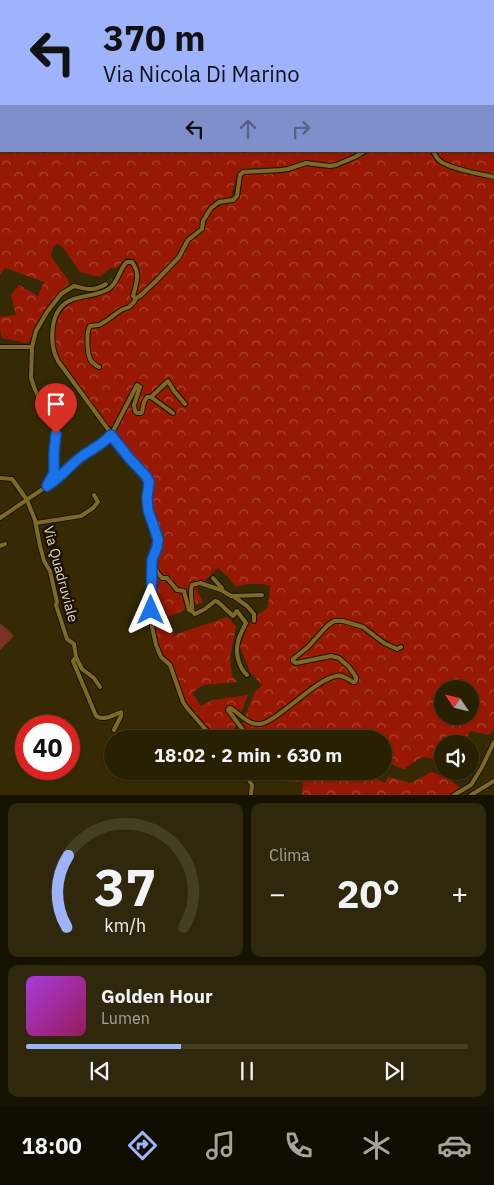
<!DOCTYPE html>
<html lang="it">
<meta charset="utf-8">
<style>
body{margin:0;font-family:"IBM Plex Sans",sans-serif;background:#30280d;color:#f1f3f6;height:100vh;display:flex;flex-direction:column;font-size:19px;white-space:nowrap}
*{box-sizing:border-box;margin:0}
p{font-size:16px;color:#a5a39a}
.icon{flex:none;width:28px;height:28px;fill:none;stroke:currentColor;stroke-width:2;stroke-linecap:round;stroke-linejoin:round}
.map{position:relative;height:795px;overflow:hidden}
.details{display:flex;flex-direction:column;gap:8px;padding:8px;background:#161202;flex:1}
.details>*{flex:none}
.hud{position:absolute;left:0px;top:0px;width:495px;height:152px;box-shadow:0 1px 4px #0004,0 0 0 1px #443e25;background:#9fb3fd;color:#111;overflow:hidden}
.needle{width:32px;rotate:305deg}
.fabs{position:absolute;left:434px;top:680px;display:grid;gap:10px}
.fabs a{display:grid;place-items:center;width:45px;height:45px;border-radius:50%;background:#282003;box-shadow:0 1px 4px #0004,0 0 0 1px #443e25;font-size:25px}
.speed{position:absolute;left:15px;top:715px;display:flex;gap:10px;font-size:25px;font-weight:700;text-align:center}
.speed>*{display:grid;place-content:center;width:65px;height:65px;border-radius:50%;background:#282003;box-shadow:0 1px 4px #0004,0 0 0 1px #443e25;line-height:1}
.speed .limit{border:8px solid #d22;background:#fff;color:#111}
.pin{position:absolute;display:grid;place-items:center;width:42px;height:42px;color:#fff;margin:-51px -21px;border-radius:50% 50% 50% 0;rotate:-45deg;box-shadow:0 0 5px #0007}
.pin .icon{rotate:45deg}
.me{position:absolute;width:55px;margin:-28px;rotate:0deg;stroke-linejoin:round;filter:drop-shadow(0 0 4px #0008)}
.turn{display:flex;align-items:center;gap:18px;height:105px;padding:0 20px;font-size:22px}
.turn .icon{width:65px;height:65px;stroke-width:2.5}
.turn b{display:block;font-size:35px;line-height:42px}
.lanes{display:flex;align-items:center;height:48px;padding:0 20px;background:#0003;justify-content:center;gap:25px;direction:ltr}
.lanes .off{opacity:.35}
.big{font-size:38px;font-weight:700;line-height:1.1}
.details .widget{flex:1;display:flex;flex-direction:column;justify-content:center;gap:8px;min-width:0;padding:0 18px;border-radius:10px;background:#30280d}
.details .dial{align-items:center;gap:0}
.dial svg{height:130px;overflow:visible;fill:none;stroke:#443e25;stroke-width:7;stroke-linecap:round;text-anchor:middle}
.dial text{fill:#f1f3f6;stroke:none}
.song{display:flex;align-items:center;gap:15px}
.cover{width:60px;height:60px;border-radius:8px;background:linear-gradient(135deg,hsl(280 70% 55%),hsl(330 70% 35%))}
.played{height:5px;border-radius:2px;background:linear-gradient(90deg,#9fb3fd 35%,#443e25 35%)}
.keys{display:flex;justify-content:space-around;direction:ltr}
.heat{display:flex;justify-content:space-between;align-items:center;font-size:28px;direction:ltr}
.details .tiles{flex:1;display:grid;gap:8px;grid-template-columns:1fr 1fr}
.widget:last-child{grid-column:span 2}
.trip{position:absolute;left:104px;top:730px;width:288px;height:50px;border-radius:25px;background:#282003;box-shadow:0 1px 4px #0004,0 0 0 1px #443e25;font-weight:700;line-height:50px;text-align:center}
.dock{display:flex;height:80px;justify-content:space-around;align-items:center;background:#100d01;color:#a5a39a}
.dock .icon{width:35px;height:35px}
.dock .selected{color:#9fb3fd}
.dock b{font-size:22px;color:#f1f3f6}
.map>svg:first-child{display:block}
.grass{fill:url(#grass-dots)}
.forest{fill:url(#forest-crowns);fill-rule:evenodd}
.garden{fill:#7b3125}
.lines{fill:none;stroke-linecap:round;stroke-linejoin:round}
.minor-tunnel{stroke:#4f441f;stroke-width:4;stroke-dasharray:4 2;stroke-linecap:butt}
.minor-casing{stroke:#1a1301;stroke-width:6}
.minor{stroke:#7f6a24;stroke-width:4}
.route-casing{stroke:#114b97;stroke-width:12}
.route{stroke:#1a73e8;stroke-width:9}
.labels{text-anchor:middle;stroke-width:5;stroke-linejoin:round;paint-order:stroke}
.street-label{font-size:14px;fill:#e3d8b6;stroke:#1b1300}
</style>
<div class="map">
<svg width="494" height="795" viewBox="0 0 494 795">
<defs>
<pattern id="grass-dots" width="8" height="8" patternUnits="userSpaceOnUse" patternTransform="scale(1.25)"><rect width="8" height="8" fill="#7b3125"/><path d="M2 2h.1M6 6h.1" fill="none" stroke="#8e4e42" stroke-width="1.8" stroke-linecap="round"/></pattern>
<pattern id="forest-crowns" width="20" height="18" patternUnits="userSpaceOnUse" patternTransform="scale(1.25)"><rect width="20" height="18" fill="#971904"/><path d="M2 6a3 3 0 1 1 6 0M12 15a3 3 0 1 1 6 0" fill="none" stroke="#aa4532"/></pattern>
</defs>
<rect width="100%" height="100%" fill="#352a04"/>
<path class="grass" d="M359,0H494V98V1H359Z"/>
<g class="forest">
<path d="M0,0H359V1H1V151H358C351,156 342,162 334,163C325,165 316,160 307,160C300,161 295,164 289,166C283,168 278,168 273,168C263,168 242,166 237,175L231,197L218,201L209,207L199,227L183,243L178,254L161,274L137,295H136C139,282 147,258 126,258L117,268H111L99,277L80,272L62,246L57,244L53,247L51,256L70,283L52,300L37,325L29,342L25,343L2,338L0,329V317L16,315L11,295L19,285L38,296L44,282L5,268L0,275Z"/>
<path d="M494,98V174C481,171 452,168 442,161C439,159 437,155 435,151H494Z"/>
<path d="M371,151H430C432,156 435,161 439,164C453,173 478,176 494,179V729L489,735L470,731L464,744H442V760L422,757L404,769L383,761L382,739H298C286,733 271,740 258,739C251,738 244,736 238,734L255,692L262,685L250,672L240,646L249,623L268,607L270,586C259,583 247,583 236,587L228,577L218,568L196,589L203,602L168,617L174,635L227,617L236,626L230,658L232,676L238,682L203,685L192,693L201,706L212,700L248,695L230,739H217L185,700L172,663L163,655L158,644L154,627V575L155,560L160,548L161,539L151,509L150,499L152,490V481L149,474L131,456L113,433L61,360C55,349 53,338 56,326C66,290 88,307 111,290C120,283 121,272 128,264L132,265C139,279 132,285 131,297L135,301C145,298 173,268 180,259C184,254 185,247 190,242C194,237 202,234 204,229C207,223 207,217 211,211C219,202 234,206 238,198C242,192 241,182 242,175L243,174L281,173L289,172L306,165L330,169L337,168L356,160ZM442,689H470V716H442Z"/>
<path d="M249,771H374L372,776L385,783L388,777L411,783L431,772L448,777L459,787L452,795H302L303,782L257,780Z"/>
</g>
<path class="garden" d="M0,623L14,636L0,650Z"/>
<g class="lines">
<path class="minor-tunnel" d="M106,284L112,280"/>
<defs>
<g id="minor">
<path d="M433,151C435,155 436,158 440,161C450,169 480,174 494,177"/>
<path d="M0,347H32"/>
<path d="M99,367C95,365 92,363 90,359C87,351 86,332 90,326L99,325L106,321L121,310L129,307L134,302L136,298"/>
<path d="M151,397L173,413"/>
<path d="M0,478L12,479L15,483L27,500L35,520L40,546L44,561L50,571L57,602L56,605L67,639L74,644L76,657L73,661L96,716C104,721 114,715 121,712V716L114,730"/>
<path d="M48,485L54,473V452L55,434L51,420L45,412L34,387L31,378L32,347L36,331L47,312L61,294L74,286C87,289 92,292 106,284"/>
<path d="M0,518L56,480L80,458L100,446L111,435L137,385L140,387L134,405L135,411L137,413H141L142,412L144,402L147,397H151L168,381L174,391L185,404"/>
<path d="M36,523L81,516L93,508L98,502L94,495"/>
<path d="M0,546L5,544"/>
<path d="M156,555C154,565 155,571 162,578H167L177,590L184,591L189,610L192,611C193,603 189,594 192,585L200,583L221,590L222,588L213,578"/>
<path d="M221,590L231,596L262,595"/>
<path d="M233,596L247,606L254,614V621"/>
<path d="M192,611L195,614L205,609L215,601L218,602L233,616L237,611L246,623C243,629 239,636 238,642C235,653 239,668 247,675"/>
<path d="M76,657L82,669L94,678L100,687"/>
<path d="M214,739L187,708L183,702L170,665L161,657L156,645L152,627L151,575L152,560L157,547L158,539L148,509L147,499L149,482L146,476L129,458L58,361C49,344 49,311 69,301C82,294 98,297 110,288C119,281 119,269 127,262H132C141,274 136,284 133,296L136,298L140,296L156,281L179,257L188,240L202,229L203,221L211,208L219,202L233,200L237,196L240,175L243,172L281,170L288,169L306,163L330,166L336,165L355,157L365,151"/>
<path d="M252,739L243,730L228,710L229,708L232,709C240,714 247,724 258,724C273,726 314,680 336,676C342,674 348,679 353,682H355L356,680V677L349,667L339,658L331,656L296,663L293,661V659L308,647L327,626L334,621H343L363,627L384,643L397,649L401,647"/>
<path d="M243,771L252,785L251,795"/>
<path d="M250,780L260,771"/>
<path d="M454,795L471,785L482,767L494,742"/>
<path d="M471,795L494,781"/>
</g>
</defs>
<use href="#minor" class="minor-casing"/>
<use href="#minor" class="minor"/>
</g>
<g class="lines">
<defs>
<path id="route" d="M56,434L54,452V473L47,486C60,478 69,466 81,457C92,449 102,445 111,435L129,458L146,476L149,482L147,498L148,510L158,539L157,547L152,560L151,610"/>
</defs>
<use href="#route" class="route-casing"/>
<use href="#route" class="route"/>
</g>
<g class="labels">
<g class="street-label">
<text transform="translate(61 574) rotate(75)" y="5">Via Quadruviale</text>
</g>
</g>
</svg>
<div class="fabs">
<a><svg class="needle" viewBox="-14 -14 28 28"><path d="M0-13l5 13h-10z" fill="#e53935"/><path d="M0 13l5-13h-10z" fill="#a5a39a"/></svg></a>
<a><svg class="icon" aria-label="sound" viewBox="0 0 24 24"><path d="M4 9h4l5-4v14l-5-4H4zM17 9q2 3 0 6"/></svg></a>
</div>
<div class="speed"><div class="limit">40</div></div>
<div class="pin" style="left:56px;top:434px;background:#d93025"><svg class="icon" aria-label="arrive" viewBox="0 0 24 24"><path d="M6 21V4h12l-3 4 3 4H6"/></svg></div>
<svg class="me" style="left:151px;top:610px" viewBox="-20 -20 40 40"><path d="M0-17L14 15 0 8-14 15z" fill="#1a73e8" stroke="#fff" stroke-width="4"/></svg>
<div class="trip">18:02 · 2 min · 630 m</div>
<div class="hud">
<div class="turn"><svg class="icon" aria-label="left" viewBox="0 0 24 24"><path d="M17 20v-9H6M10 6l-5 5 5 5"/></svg><div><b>370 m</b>Via Nicola Di Marino</div></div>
<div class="lanes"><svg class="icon" aria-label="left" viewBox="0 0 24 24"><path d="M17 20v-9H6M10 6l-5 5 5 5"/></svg><svg class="icon off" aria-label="ahead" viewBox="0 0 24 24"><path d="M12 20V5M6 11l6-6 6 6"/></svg><svg class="icon off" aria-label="right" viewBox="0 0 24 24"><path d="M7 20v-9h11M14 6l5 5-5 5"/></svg></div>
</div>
</div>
<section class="details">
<div class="tiles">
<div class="widget dial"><svg viewBox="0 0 100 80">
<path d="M14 69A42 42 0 1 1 86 69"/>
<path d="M14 69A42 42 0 0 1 15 25" stroke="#9fb3fd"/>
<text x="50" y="56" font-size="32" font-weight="700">37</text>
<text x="50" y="72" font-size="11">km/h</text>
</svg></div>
<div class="widget"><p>Clima</p>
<div class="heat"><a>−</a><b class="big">20°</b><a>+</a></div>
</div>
<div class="widget">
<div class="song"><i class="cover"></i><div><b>Golden Hour</b><p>Lumen</p></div></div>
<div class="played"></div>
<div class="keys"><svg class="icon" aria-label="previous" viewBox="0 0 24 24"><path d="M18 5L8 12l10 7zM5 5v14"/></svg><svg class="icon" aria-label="pause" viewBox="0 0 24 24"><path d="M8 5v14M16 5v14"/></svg><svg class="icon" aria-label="next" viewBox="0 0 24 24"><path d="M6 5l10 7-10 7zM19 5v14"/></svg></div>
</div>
</div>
</section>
<nav class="dock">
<b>18:00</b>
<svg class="icon selected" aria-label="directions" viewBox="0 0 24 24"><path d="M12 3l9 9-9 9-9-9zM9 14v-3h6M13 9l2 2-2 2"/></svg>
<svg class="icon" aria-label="music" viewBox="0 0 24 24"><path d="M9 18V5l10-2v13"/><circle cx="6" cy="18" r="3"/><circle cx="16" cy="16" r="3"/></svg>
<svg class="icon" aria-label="phone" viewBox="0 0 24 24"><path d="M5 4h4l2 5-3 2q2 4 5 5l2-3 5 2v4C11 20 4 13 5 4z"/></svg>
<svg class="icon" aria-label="climate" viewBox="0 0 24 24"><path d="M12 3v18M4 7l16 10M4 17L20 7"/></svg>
<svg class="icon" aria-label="car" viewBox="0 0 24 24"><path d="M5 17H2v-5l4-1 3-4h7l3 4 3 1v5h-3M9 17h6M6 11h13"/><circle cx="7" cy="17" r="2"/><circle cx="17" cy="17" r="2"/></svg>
</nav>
